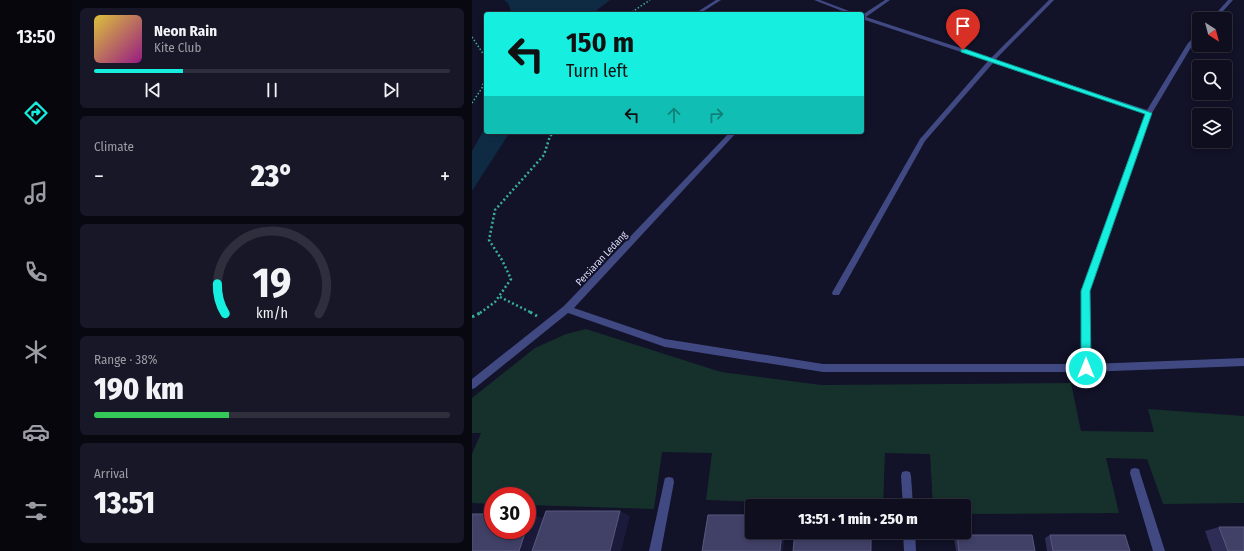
<!DOCTYPE html>
<meta charset="utf-8">
<style>
body{margin:0;font-family:"Fira Sans Condensed",sans-serif;background:#171727;color:#f1f3f6;height:100vh;display:flex;flex-direction:column;font-size:15px;white-space:nowrap}
*{box-sizing:border-box;margin:0}
p{font-size:13px;color:#9b9ca4}
.icon{flex:none;width:22px;height:22px;fill:none;stroke:currentColor;stroke-width:2;stroke-linecap:round;stroke-linejoin:round}
.map{position:relative;flex:1;overflow:hidden}
.panel{display:flex;flex-direction:column;gap:8px;padding:8px;background:#080810;width:400px}
.panel>*{flex:none}
.guide{position:absolute;left:12px;top:12px;width:380px;height:122px;border-radius:4px;box-shadow:0 2px 6px #0003,0 0 0 1px #2e2e3c;background:#16eee0;color:#111;overflow:hidden}
.needle{width:26px;rotate:144deg}
.fabs{position:absolute;left:720px;top:12px;display:grid;gap:8px}
.fabs a{display:grid;place-items:center;width:40px;height:40px;border-radius:4px;background:#0e0e1e;box-shadow:0 2px 6px #0003,0 0 0 1px #2e2e3c;font-size:20px}
.speed{position:absolute;left:12px;top:487px;display:flex;gap:8px;font-size:20px;font-weight:700;text-align:center}
.speed>*{display:grid;place-content:center;width:52px;height:52px;border-radius:50%;background:#0e0e1e;box-shadow:0 2px 6px #0003,0 0 0 1px #2e2e3c;line-height:1}
.speed .limit{border:6px solid #d22;background:#fff;color:#111}
.pin{position:absolute;display:grid;place-items:center;width:34px;height:34px;color:#fff;margin:-41px -17px;border-radius:50% 50% 50% 0;rotate:-45deg;box-shadow:0 0 4px #0007}
.pin .icon{rotate:45deg}
.me{position:absolute;width:44px;margin:-22px;rotate:0deg;stroke-linejoin:round;filter:drop-shadow(0 0 3px #0008)}
.turn{display:flex;align-items:center;gap:14px;height:84px;padding:0 16px;font-size:18px}
.turn .icon{width:52px;height:52px;stroke-width:2.5}
.turn b{display:block;font-size:28px;line-height:34px}
.lanes{display:flex;align-items:center;height:38px;padding:0 16px;background:#0003;justify-content:center;gap:20px;direction:ltr}
.lanes .off{opacity:.35}
.big{font-size:30px;font-weight:800;line-height:1.1}
.panel .widget{flex:1;display:flex;flex-direction:column;justify-content:center;gap:6px;min-width:0;padding:0 14px;border-radius:6px;background:#171727}
.panel .dial{align-items:center;gap:0}
.dial svg{height:104px;overflow:visible;fill:none;stroke:#2e2e3c;stroke-width:7;stroke-linecap:round;text-anchor:middle}
.dial text{fill:#f1f3f6;stroke:none}
.song{display:flex;align-items:center;gap:12px}
.cover{width:48px;height:48px;border-radius:6px;background:linear-gradient(135deg,hsl(50 70% 55%),hsl(310 70% 35%))}
.played{height:4px;border-radius:2px;background:linear-gradient(90deg,#16eee0 25%,#2e2e3c 25%)}
.keys{display:flex;justify-content:space-around;direction:ltr}
.heat{display:flex;justify-content:space-between;align-items:center;font-size:22px;direction:ltr}
.charge{height:6px;border-radius:3px;background:linear-gradient(90deg,#34c759 38%,#2e2e3c 0)}
.trip{position:absolute;left:273px;top:499px;width:226px;height:40px;border-radius:4px;background:#0e0e1e;box-shadow:0 2px 6px #0003,0 0 0 1px #2e2e3c;font-weight:800;line-height:40px;text-align:center}
main{display:flex;flex:1;min-height:0}
.dock{display:flex;flex-direction:column;width:72px;justify-content:space-around;align-items:center;background:#06060c;color:#9b9ca4}
.dock .icon{width:28px;height:28px}
.dock .on{color:#16eee0}
.dock b{font-size:18px;color:#f1f3f6}
.map>svg:first-child{display:block}
.green{fill:#16312c}
.water{fill:#0f2b44}
.lines{fill:none;stroke-linecap:round;stroke-linejoin:round}
.path-far2{stroke:#3ab298;stroke-width:1.5;stroke-dasharray:1.5 2;stroke-linecap:butt}
.path-far1{stroke:#3ab298;stroke-width:2.5;stroke-dasharray:2 2.5;stroke-linecap:butt}
.path{stroke:#3ab298;stroke-width:3;stroke-dasharray:2.5 3.5;stroke-linecap:butt}
.street{fill:#414983;fill-rule:evenodd}
.wall{fill:#2e2d55}
.shaded-wall{fill:#1b1a3b}
.building{fill:#414067;stroke:#59597e}
.route{fill:#16eee0;stroke:#0e9b92}
.labels{text-anchor:middle;stroke-width:4;stroke-linejoin:round;paint-order:stroke}
.street-label{font-size:10px;fill:#dcddfc;stroke:#121228}
</style>
<main>
<nav class="dock">
<b>13:50</b>
<svg class="icon on" aria-label="directions" viewBox="0 0 24 24"><path d="M12 3l9 9-9 9-9-9zM9 14v-3h6M13 9l2 2-2 2"/></svg>
<svg class="icon" aria-label="music" viewBox="0 0 24 24"><path d="M9 18V5l10-2v13"/><circle cx="6" cy="18" r="3"/><circle cx="16" cy="16" r="3"/></svg>
<svg class="icon" aria-label="phone" viewBox="0 0 24 24"><path d="M5 4h4l2 5-3 2q2 4 5 5l2-3 5 2v4C11 20 4 13 5 4z"/></svg>
<svg class="icon" aria-label="climate" viewBox="0 0 24 24"><path d="M12 3v18M4 7l16 10M4 17L20 7"/></svg>
<svg class="icon" aria-label="car" viewBox="0 0 24 24"><path d="M5 17H2v-5l4-1 3-4h7l3 4 3 1v5h-3M9 17h6M6 11h13"/><circle cx="7" cy="17" r="2"/><circle cx="17" cy="17" r="2"/></svg>
<svg class="icon" aria-label="filters" viewBox="0 0 24 24"><path d="M4 7h16M4 17h16"/><circle cx="9" cy="7" r="2"/><circle cx="15" cy="17" r="2"/></svg>
</nav>
<section class="panel">
<div class="widget">
<div class="song"><i class="cover"></i><div><b>Neon Rain</b><p>Kite Club</p></div></div>
<div class="played"></div>
<div class="keys"><svg class="icon" aria-label="previous" viewBox="0 0 24 24"><path d="M18 5L8 12l10 7zM5 5v14"/></svg><svg class="icon" aria-label="pause" viewBox="0 0 24 24"><path d="M8 5v14M16 5v14"/></svg><svg class="icon" aria-label="next" viewBox="0 0 24 24"><path d="M6 5l10 7-10 7zM19 5v14"/></svg></div>
</div>
<div class="widget"><p>Climate</p>
<div class="heat"><a>−</a><b class="big">23°</b><a>+</a></div>
</div>
<div class="widget dial"><svg viewBox="0 0 100 80">
<path d="M14 69A42 42 0 1 1 86 69"/>
<path d="M14 69A42 42 0 0 1 8 46" stroke="#16eee0"/>
<text x="50" y="56" font-size="32" font-weight="700">19</text>
<text x="50" y="72" font-size="11">km/h</text>
</svg></div>
<div class="widget"><p>Range · 38%</p><b class="big">190 km</b><div class="charge"></div></div>
<div class="widget"><p>Arrival</p><b class="big">13:51</b></div>
</section>
<div class="map">
<svg width="772" height="551" viewBox="0 0 772 551">
<rect width="100%" height="100%" fill="#121228"/>
<path class="green" d="M114,329L249,372L349,385L599,383L609,431L682,432L676,409L772,416V503L691,504L675,459L634,458L647,513L492,514V506H461L458,454L413,453L411,506L234,500L240,453L190,452L182,509L55,505V496H21V504L0,503V454L9,433H0V398L63,348L94,334Z"/>
<g class="water">
<path d="M32,0H138L120,14H40L36,3Z"/>
<path d="M14,126V132H38L0,191V151Z"/>
</g>
<g class="lines">
<g class="path-far2">
<path d="M157,14L178,0"/>
<path d="M0,37L14,58"/>
<path d="M0,103L10,88L14,73"/>
<path d="M79,135L82,132"/>
</g>
<g class="path-far1">
<path d="M28,297L60,313"/>
<path d="M8,313L23,302L39,279L30,260L17,240L23,210L72,155L78,136L80,134"/>
</g>
<g class="path">
<path d="M58,312L65,316"/>
<path d="M0,317L10,312"/>
</g>
<g class="street">
<path d="M244,0H249L227,14H222Z"/>
<path d="M342,0H348L385,14H378Z"/>
<path d="M413,0H418L394,17L519,58L577,0H582L523,60L675,110L716,43L727,32V37L721,44L680,113L617,291L618,364L772,358V366L614,372H351L193,347L96,313L3,388L0,389V379L92,306L258,132H265L102,308L193,339L351,364H609V291L674,114L521,63L453,141L367,295H361L360,293L361,291L448,139L516,61L390,19V15Z"/>
<path d="M756,0H761L744,19H739Z"/>
<path d="M663,468L667,469L668,473L693,551H681L658,473L659,469Z"/>
<path d="M434,471L438,472L439,476L441,506H431L429,476L430,472Z"/>
<path d="M197,477L201,478L202,482L189,551H177L192,482L193,478Z"/>
<path d="M431,532H443L444,551H432Z"/>
</g>
</g>
<g class="wall">
<path d="M747,527L772,551H740L733,531Z"/>
<path d="M485,535L563,551H484L482,538Z"/>
<path d="M578,535L658,551H575L573,538Z"/>
</g>
<g class="shaded-wall">
<path d="M148,511L158,516L149,551H138Z"/>
<path d="M60,514L73,519L62,551H47L54,530H55Z"/>
<path d="M310,532H313L311,551H308Z"/>
</g>
<g class="building">
<path d="M74,511H148L138,551H60Z"/>
<path d="M0,514H21V530H54L47,551H0Z"/>
<path d="M55,514H60L55,528Z"/>
<path d="M236,515H280V532H310L308,551H230Z"/>
<path d="M747,527H772V551H756Z"/>
<path d="M323,532H399V551H321Z"/>
<path d="M485,535H560L563,551H487Z"/>
<path d="M578,535H653L658,551H581Z"/>
</g>
<path class="route" d="M489,49H493L680,113L618,291L619,368L618,371L614,372L610,371L609,368V291L673,114L489,52Z"/>
<g class="labels">
<g class="street-label">
<text transform="translate(129 258) rotate(-47)" y="4">Persiaran Ledang</text>
</g>
</g>
</svg>
<div class="fabs">
<a><svg class="needle" viewBox="-14 -14 28 28"><path d="M0-13l5 13h-10z" fill="#e53935"/><path d="M0 13l5-13h-10z" fill="#9b9ca4"/></svg></a>
<a><svg class="icon" aria-label="search" viewBox="0 0 24 24"><circle cx="10" cy="10" r="6"/><path d="M15 15l6 6"/></svg></a>
<a><svg class="icon" aria-label="layers" viewBox="0 0 24 24"><path d="M12 4l9 5-9 5-9-5zM3 14l9 5 9-5"/></svg></a>
</div>
<div class="speed"><div class="limit">30</div></div>
<div class="pin" style="left:491px;top:50px;background:#d93025"><svg class="icon" aria-label="arrive" viewBox="0 0 24 24"><path d="M6 21V4h12l-3 4 3 4H6"/></svg></div>
<svg class="me" style="left:614px;top:368px" viewBox="-20 -20 40 40"><circle r="17" fill="#16eee0" stroke="#fff" stroke-width="3"/><path d="M0-11L8 9 0 5-8 9z" fill="#fff"/></svg>
<div class="trip">13:51 · 1 min · 250 m</div>
<div class="guide">
<div class="turn"><svg class="icon" aria-label="left" viewBox="0 0 24 24"><path d="M17 20v-9H6M10 6l-5 5 5 5"/></svg><div><b>150 m</b>Turn left</div></div>
<div class="lanes"><svg class="icon" aria-label="left" viewBox="0 0 24 24"><path d="M17 20v-9H6M10 6l-5 5 5 5"/></svg><svg class="icon off" aria-label="ahead" viewBox="0 0 24 24"><path d="M12 20V5M6 11l6-6 6 6"/></svg><svg class="icon off" aria-label="right" viewBox="0 0 24 24"><path d="M7 20v-9h11M14 6l5 5-5 5"/></svg></div>
</div>
</div>
</main>
